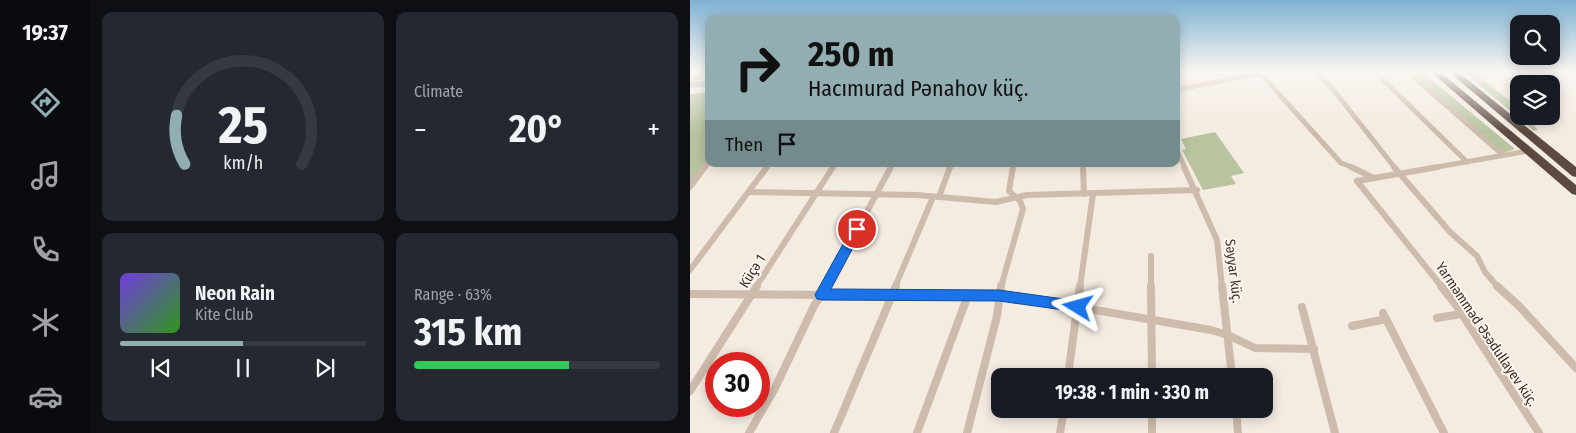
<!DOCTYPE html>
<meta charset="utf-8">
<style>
body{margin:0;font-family:"Fira Sans Condensed",sans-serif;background:#242831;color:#f1f3f6;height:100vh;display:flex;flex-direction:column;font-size:19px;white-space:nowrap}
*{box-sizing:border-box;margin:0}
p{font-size:16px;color:#9ea1a6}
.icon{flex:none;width:28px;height:28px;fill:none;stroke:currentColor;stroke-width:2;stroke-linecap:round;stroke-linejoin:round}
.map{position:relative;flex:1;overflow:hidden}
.drawer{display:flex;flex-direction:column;gap:12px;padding:12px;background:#0d0f14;width:600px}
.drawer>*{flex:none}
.hud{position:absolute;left:15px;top:15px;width:475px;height:152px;border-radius:10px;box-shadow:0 2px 12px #0003;background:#92aeb2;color:#111;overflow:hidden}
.tools{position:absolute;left:820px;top:15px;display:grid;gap:10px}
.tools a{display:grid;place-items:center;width:50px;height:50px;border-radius:10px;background:#171b24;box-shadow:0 2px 12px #0003;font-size:25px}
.speed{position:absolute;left:15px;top:352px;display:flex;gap:10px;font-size:25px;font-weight:700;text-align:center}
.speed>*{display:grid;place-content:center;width:65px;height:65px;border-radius:50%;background:#171b24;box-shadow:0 2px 12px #0003;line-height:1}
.speed .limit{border:8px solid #d22;background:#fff;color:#111}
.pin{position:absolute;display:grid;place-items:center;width:42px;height:42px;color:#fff;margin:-21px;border:2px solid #fff;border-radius:50%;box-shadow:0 1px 5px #0007}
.me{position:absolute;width:55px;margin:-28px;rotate:278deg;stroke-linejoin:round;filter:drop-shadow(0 0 4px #0008)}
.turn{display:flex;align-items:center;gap:18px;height:105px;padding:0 20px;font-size:22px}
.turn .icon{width:65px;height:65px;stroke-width:2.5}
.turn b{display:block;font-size:35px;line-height:42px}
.then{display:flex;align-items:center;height:48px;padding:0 20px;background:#0003;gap:10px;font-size:19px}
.big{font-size:38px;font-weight:700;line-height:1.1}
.drawer .widget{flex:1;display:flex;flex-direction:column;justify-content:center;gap:8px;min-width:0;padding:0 18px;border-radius:10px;background:#242831}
.drawer .dial{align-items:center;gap:0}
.dial svg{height:130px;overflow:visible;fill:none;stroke:#363941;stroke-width:7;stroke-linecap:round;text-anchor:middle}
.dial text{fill:#f1f3f6;stroke:none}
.song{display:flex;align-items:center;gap:15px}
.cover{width:60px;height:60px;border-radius:8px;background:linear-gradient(135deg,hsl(260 70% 55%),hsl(110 70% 35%))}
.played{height:5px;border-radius:2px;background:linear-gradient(90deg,#92aeb2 50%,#363941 50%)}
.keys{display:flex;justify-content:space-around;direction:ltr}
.heat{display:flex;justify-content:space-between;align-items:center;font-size:28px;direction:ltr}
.charge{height:8px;border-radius:4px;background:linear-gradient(90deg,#34c759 63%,#363941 0)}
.drawer .tiles{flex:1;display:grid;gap:12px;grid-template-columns:repeat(2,1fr)}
.trip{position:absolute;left:301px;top:368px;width:282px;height:50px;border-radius:10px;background:#171b24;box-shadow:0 2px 12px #0003;font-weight:700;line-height:50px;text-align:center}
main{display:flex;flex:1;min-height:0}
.menu{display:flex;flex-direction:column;width:90px;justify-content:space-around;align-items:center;background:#090b0e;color:#9ea1a6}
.menu .icon{width:35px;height:35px}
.menu .on{color:#92aeb2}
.menu b{font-size:22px;color:#f1f3f6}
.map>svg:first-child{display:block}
.green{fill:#b8c4a0}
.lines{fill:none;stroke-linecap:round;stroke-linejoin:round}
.minor-far2{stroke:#cdbbac;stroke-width:5}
.minor-far1{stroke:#cdbbac;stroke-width:6}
.minor{stroke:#cdbbac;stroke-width:8}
.tertiary{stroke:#cdbbac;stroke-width:6}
.motorway{fill:#5c4a42;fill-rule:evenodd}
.route{fill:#1a73e8;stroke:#114b97}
.labels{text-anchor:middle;stroke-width:4;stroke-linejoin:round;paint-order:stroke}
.street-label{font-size:14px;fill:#3b302b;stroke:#fbf5ee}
</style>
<main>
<nav class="menu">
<b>19:37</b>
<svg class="icon on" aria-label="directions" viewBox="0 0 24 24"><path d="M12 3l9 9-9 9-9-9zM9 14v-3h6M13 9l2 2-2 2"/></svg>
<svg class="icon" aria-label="music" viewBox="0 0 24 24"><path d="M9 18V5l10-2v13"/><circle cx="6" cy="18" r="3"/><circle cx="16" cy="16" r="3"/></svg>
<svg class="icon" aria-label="phone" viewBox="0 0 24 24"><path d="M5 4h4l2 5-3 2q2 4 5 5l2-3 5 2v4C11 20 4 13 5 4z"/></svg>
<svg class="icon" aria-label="climate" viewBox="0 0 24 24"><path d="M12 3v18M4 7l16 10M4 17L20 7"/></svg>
<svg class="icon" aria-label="car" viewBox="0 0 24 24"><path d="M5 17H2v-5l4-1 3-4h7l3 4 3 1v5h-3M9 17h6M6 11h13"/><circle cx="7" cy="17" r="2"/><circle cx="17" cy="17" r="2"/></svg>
</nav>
<section class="drawer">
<div class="tiles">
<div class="widget dial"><svg viewBox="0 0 100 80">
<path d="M14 69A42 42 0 1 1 86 69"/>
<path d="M14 69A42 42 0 0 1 9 39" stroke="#92aeb2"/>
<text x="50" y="56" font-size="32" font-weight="700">25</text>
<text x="50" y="72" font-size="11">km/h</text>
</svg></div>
<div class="widget"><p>Climate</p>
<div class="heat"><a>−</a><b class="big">20°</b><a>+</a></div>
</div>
<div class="widget">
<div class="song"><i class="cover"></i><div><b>Neon Rain</b><p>Kite Club</p></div></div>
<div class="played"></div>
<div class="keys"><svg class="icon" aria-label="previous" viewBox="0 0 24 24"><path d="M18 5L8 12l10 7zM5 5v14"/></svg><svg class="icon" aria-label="pause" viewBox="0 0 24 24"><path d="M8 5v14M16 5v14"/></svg><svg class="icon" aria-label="next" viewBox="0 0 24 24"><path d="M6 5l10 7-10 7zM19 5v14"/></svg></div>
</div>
<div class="widget"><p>Range · 63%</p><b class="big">315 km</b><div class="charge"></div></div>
</div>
</section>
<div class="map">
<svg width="886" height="433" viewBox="0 0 886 433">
<rect width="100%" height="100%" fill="#f4ebe1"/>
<g class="green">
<path d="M719,71H731L825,149L813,153Z"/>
<path d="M773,71H782L829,108V116H839L850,124L844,126L848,130L844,131Z"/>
<path d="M19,92V159L0,182V94Z"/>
<path d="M525,132L554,173L541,176L546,184L513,190L492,150L496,149L491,139Z"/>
</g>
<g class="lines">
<g class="minor-far2">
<path d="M626,71L642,88L705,168"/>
<path d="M684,71L777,162"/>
<path d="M717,71L813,155"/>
<path d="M1,85L19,84"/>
<path d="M486,90L566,74L572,75L651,163L664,168"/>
<path d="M486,148L495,168"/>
<path d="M393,164V168"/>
<path d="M14,168L19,162"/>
<path d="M76,168L79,164"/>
<path d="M142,168L145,164"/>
<path d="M200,168L202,164"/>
<path d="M260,168L261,164"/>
<path d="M323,168L324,164"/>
<path d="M741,168L838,151"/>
</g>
<g class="minor-far1">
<path d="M393,167L394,194"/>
<path d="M494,167L527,240L532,287"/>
<path d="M661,167L684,178"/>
<path d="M704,167L760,232L787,256L795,272L808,287"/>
<path d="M667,181L752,287"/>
<path d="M667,181L748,167"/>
<path d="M0,187L15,167"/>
<path d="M59,192L227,195L306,202L337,195L507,190"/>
<path d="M249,197L260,167"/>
<path d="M461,256V287"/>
<path d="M0,270L77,167"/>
<path d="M66,287L143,167"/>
<path d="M136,287L201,167"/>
<path d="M205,287L243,197"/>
<path d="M311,287L333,209L330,201L319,191L323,167"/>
<path d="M390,287L403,194"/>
</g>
<g class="minor">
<path d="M461,286L462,376"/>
<path d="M532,286L542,376"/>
<path d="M751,286L766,305L849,433"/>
<path d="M807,286L829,306L886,368"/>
<path d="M0,294L309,296L388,307L521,330L538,335L565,348L624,349"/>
<path d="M612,307L645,433"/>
<path d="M693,313L754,433"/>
<path d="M747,318L771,314"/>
<path d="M662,326L696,319"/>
<path d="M378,376L390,286"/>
<path d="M0,391L67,286"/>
<path d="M462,409V433"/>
<path d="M546,409L548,433"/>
<path d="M59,433L85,388L124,306L137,286"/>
<path d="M144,433L206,286"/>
<path d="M227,433L278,295"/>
<path d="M277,433L307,316L311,286"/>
<path d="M370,433L374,409"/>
</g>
<path class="tertiary" d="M0,85L16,71"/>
<g class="motorway">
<path d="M740,71H749L886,185V195L882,194Z"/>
<path d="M758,71H767L886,167V177L882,176Z"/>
</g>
</g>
<linearGradient id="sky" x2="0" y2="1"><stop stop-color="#7eb2d2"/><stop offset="0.54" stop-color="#faf6f2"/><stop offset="1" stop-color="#faf6f2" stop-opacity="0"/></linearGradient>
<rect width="886" height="132" fill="url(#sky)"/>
<path class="route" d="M167,225L173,229L141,289L309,290L388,301L393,303L395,307L393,311L388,312L309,301L132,300L127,299L125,295L127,291L163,226Z"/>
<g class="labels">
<g class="street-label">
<text transform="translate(62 271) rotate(-58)" y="5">Küçə 1</text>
<text transform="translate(544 271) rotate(83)" y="5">Səyyar küç.</text>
<text transform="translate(797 334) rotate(56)" y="5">Yarməmməd Əsədullayev küç.</text>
</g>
</g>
</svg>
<div class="tools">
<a><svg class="icon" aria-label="search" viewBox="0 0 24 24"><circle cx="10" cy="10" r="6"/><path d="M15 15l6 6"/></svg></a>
<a><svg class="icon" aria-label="layers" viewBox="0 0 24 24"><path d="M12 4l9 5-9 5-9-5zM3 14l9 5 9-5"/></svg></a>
</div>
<div class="speed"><div class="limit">30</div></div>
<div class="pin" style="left:167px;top:229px;background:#d93025"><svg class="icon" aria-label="arrive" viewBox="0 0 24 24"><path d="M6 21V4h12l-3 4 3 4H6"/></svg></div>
<svg class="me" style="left:388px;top:307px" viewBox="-20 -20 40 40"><path d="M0-17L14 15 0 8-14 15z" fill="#1a73e8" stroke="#fff" stroke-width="4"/></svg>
<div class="trip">19:38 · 1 min · 330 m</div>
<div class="hud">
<div class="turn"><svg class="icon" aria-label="right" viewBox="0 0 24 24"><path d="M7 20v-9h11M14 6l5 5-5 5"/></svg><div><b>250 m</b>Hacımurad Pənahov küç.</div></div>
<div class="then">Then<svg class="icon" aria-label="arrive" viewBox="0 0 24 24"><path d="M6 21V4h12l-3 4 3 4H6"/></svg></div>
</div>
</div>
</main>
